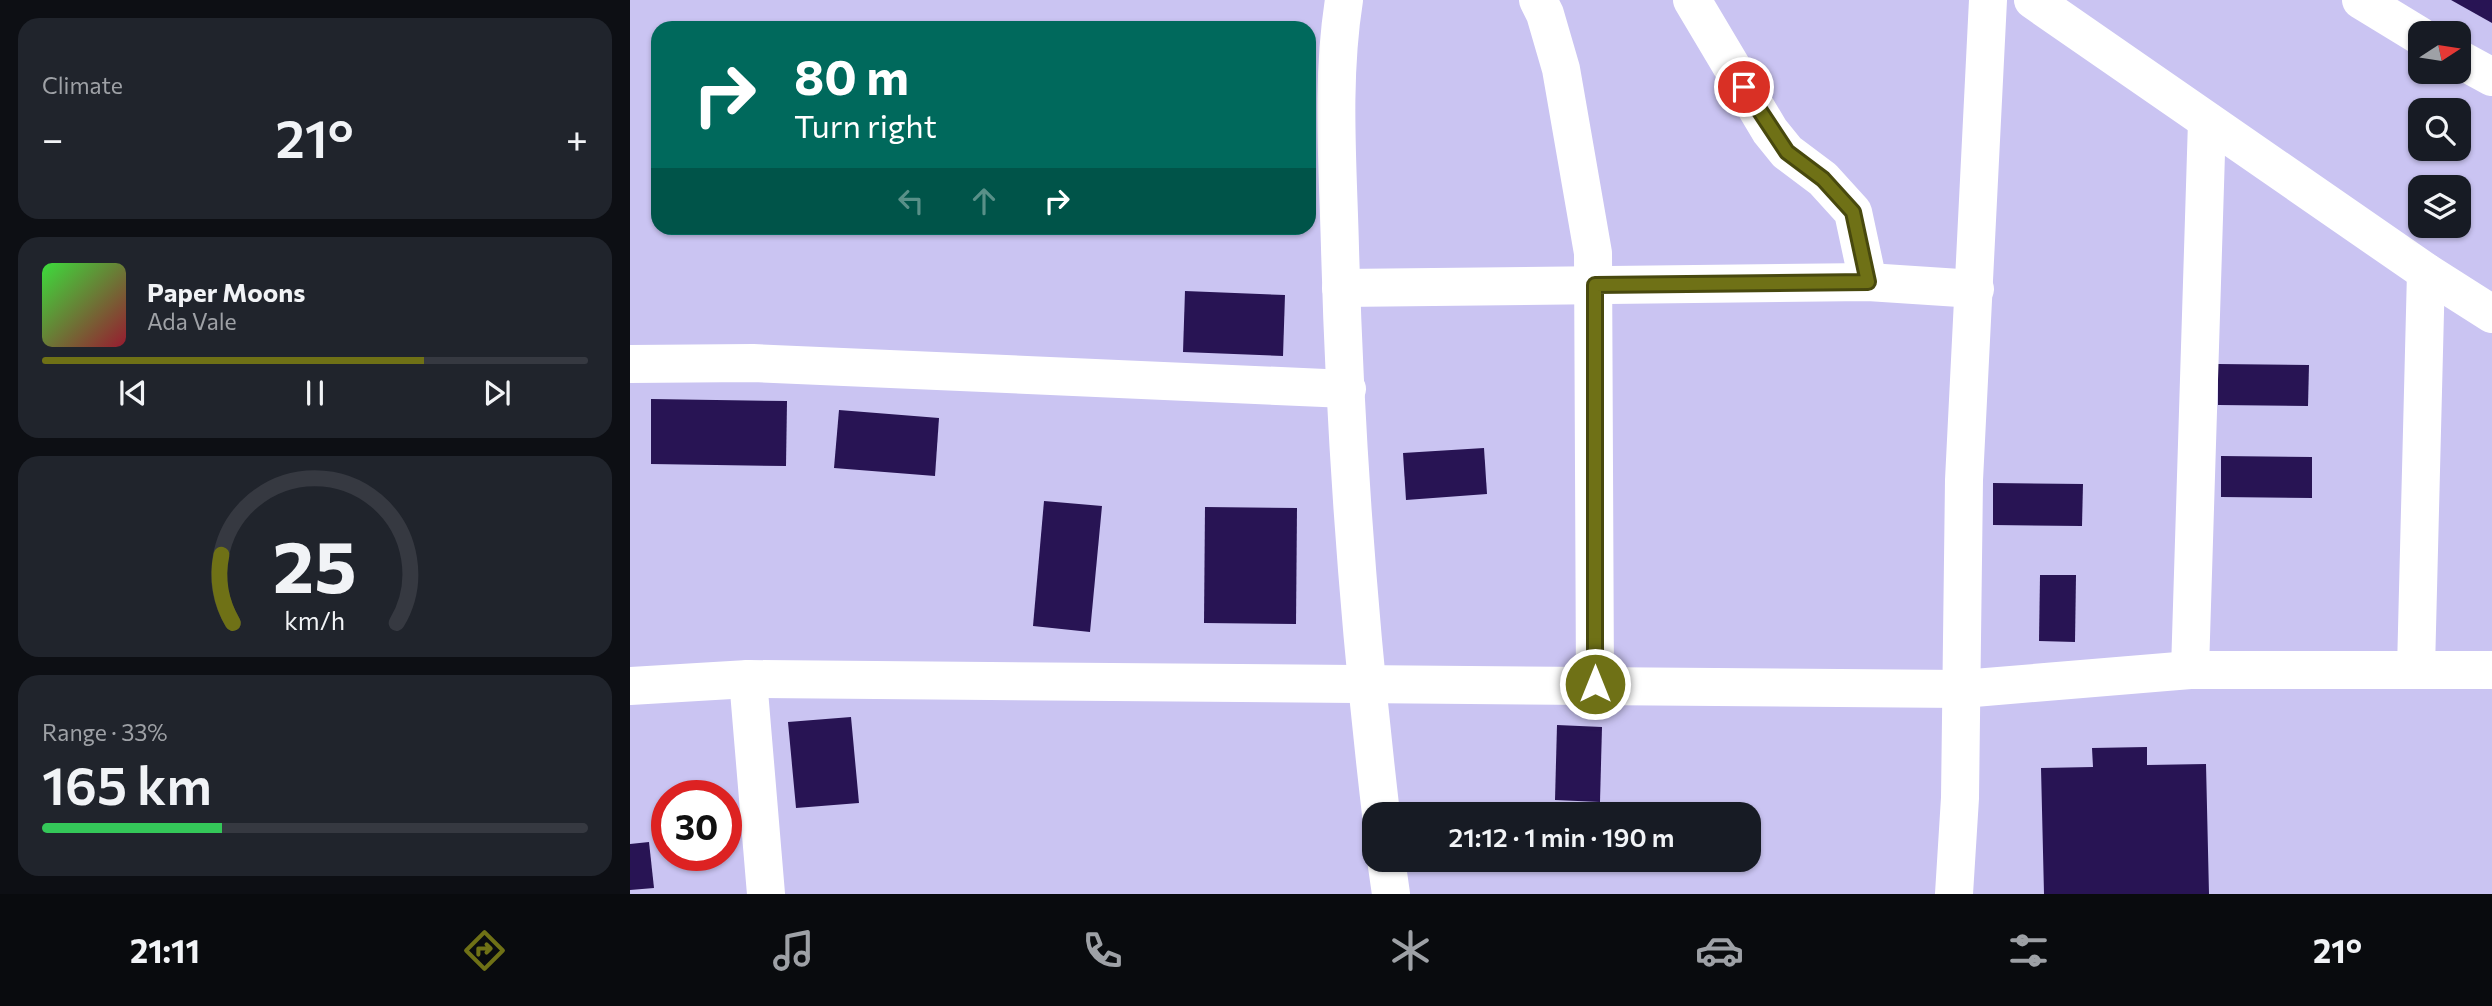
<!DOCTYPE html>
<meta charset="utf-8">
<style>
body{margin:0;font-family:Commissioner,sans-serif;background:#20242c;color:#f1f3f6;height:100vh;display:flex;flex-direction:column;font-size:26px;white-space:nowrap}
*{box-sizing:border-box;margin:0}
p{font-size:23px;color:#9ea1a6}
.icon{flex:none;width:38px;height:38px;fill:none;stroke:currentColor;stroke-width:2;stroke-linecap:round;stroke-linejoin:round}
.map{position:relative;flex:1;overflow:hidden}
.drawer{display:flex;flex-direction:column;gap:18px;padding:18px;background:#0d0f14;width:630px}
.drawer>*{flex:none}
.guide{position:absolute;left:21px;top:21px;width:665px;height:214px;border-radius:21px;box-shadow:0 2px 5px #0004;background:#00695c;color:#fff;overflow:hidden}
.needle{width:46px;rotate:78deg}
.fabs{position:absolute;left:1778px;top:21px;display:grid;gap:14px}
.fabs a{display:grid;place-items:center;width:63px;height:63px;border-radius:14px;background:#171b24;box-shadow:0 2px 5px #0004;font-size:35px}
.speed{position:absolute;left:21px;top:780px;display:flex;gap:14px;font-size:35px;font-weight:700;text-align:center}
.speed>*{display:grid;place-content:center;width:91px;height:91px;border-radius:50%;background:#171b24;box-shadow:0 2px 5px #0004;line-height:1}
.speed .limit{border:10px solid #d22;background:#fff;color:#111}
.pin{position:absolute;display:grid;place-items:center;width:60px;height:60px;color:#fff;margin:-30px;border:4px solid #fff;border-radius:50%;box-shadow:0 2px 7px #0007}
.me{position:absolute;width:77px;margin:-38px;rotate:0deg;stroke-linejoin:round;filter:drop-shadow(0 0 5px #0008)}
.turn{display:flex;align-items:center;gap:24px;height:147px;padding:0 28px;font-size:32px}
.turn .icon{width:91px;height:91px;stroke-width:2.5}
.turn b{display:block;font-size:49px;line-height:60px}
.lanes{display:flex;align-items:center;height:66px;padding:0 28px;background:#0003;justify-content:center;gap:35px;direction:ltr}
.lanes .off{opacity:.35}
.big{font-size:52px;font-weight:600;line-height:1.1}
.drawer .tile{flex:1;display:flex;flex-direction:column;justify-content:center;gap:10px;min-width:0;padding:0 24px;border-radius:21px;background:#20242c}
.drawer .dial{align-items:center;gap:0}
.dial svg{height:182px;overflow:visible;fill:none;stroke:#363941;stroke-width:7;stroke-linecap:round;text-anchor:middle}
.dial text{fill:#f1f3f6;stroke:none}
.song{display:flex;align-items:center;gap:21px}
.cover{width:84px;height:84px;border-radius:10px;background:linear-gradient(135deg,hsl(120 70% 55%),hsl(350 70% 35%))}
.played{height:7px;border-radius:4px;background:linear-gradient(90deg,#6f7116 70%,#363941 70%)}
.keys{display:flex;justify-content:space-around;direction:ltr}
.heat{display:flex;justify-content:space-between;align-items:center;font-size:38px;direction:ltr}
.charge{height:10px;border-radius:5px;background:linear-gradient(90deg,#34c759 33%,#363941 0)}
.trip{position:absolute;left:732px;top:802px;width:399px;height:70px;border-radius:21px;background:#171b24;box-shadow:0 2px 5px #0004;font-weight:600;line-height:70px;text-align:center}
.menu{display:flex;height:112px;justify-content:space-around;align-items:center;background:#090b0e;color:#9ea1a6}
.menu .icon{width:49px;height:49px}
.menu .current{color:#6f7116}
.menu b{font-size:32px;color:#f1f3f6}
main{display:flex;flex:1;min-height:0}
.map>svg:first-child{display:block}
.building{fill:#281454}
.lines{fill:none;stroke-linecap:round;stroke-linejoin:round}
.minor{stroke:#fff;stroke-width:38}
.route-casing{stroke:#48490e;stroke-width:18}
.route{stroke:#6f7116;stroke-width:12}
</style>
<main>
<section class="drawer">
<div class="tile"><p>Climate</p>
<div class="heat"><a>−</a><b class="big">21°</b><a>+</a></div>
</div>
<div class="tile">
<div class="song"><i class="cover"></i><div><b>Paper Moons</b><p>Ada Vale</p></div></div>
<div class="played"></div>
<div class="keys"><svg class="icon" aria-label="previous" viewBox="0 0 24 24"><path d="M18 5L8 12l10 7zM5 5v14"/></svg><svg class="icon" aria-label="pause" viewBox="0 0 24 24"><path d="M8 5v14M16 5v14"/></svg><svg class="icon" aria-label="next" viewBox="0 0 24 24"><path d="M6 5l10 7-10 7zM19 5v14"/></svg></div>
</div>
<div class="tile dial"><svg viewBox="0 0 100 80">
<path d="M14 69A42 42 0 1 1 86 69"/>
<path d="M14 69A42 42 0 0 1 9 39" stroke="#6f7116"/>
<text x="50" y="56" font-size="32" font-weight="700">25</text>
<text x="50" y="72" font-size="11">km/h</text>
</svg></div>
<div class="tile"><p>Range · 33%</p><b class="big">165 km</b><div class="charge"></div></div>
</section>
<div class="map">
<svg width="1862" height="894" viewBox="0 0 1862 894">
<rect width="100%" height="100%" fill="#cac4f2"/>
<g class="building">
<path d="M1821,0H1862V23Z"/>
<path d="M555,291L655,295L653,356L553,352Z"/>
<path d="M1588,364L1679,365L1678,406L1588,405Z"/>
<path d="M21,399L157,401L156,466L21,464Z"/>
<path d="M209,410L309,418L305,476L204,468Z"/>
<path d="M854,448L857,494L776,500L773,453Z"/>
<path d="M1591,456L1682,457V498L1591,497Z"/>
<path d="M1363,483L1453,484L1452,526L1363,525Z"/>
<path d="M414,501L472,506L460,632L403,626Z"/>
<path d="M575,507L667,508L666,624L574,623Z"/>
<path d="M1410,575H1446L1445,642L1409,641Z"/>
<path d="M221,717L229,803L166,808L158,722Z"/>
<path d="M927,725L972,727L970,802L925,800Z"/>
<path d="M1517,747V765L1576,764L1579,894H1414L1411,768L1463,767L1462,748Z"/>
<path d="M19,842L24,888L0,890V844Z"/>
</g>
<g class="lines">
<g class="minor">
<path d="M714,0C701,82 708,166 710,248C715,437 729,626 751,814"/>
<path d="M908,0L915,14L931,69L963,253L965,684"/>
<path d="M1062,0L1140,131L1157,152L1193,179L1223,212L1238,282"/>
<path d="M1403,0L1796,272L1862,314"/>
<path d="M1731,0L1790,36"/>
<path d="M1829,59L1862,77"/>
<path d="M711,288L1238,282L1345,289"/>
<path d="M0,364L123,363L717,389"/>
<path d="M1786,669L1796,272"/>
<path d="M1560,670L1577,121"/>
<path d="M118,679L136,894"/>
<path d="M0,686L118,679L1332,689L1560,670H1862"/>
<path d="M756,859L761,894"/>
<path d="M1324,894L1330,798L1334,480L1358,0"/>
</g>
</g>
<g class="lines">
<defs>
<path id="route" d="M965,684V285L1238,282L1223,212L1193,179L1157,152L1114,87"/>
</defs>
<use href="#route" class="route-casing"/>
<use href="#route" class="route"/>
</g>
</svg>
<div class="fabs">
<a><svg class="needle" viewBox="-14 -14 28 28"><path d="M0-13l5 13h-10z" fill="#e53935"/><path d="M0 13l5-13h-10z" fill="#9ea1a6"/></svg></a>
<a><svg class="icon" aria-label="search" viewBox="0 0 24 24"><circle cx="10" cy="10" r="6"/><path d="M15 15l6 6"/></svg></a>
<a><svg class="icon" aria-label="layers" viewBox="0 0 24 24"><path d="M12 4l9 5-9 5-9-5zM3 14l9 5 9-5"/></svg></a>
</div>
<div class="speed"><div class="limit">30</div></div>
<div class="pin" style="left:1114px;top:87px;background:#d93025"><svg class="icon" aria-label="arrive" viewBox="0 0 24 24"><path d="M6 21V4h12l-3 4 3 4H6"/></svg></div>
<svg class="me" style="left:965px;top:684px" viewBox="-20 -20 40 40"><circle r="17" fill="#6f7116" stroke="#fff" stroke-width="3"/><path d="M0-11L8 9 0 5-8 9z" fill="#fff"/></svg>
<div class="trip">21:12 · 1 min · 190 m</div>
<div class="guide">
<div class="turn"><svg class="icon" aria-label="right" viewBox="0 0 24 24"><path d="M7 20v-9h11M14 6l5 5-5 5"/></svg><div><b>80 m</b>Turn right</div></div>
<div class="lanes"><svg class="icon off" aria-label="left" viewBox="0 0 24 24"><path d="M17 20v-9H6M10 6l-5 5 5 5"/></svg><svg class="icon off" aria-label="ahead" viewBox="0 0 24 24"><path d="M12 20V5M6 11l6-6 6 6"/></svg><svg class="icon" aria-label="right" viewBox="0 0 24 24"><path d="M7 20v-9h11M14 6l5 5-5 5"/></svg></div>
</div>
</div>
</main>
<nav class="menu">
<b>21:11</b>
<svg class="icon current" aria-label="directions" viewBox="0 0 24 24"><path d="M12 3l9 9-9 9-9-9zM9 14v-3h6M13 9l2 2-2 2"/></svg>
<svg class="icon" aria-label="music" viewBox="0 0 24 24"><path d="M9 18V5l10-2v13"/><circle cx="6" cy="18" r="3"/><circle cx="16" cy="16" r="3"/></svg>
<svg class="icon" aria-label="phone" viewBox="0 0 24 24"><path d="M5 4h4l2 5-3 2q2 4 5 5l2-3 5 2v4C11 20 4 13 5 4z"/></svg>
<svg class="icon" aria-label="climate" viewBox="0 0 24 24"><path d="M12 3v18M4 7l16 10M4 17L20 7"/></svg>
<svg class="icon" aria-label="car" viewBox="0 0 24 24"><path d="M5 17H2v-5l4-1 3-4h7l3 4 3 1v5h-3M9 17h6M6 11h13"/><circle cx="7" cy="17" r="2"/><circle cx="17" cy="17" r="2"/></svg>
<svg class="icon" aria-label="filters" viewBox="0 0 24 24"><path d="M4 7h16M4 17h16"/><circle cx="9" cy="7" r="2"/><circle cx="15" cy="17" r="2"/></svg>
<b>21°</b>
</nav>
